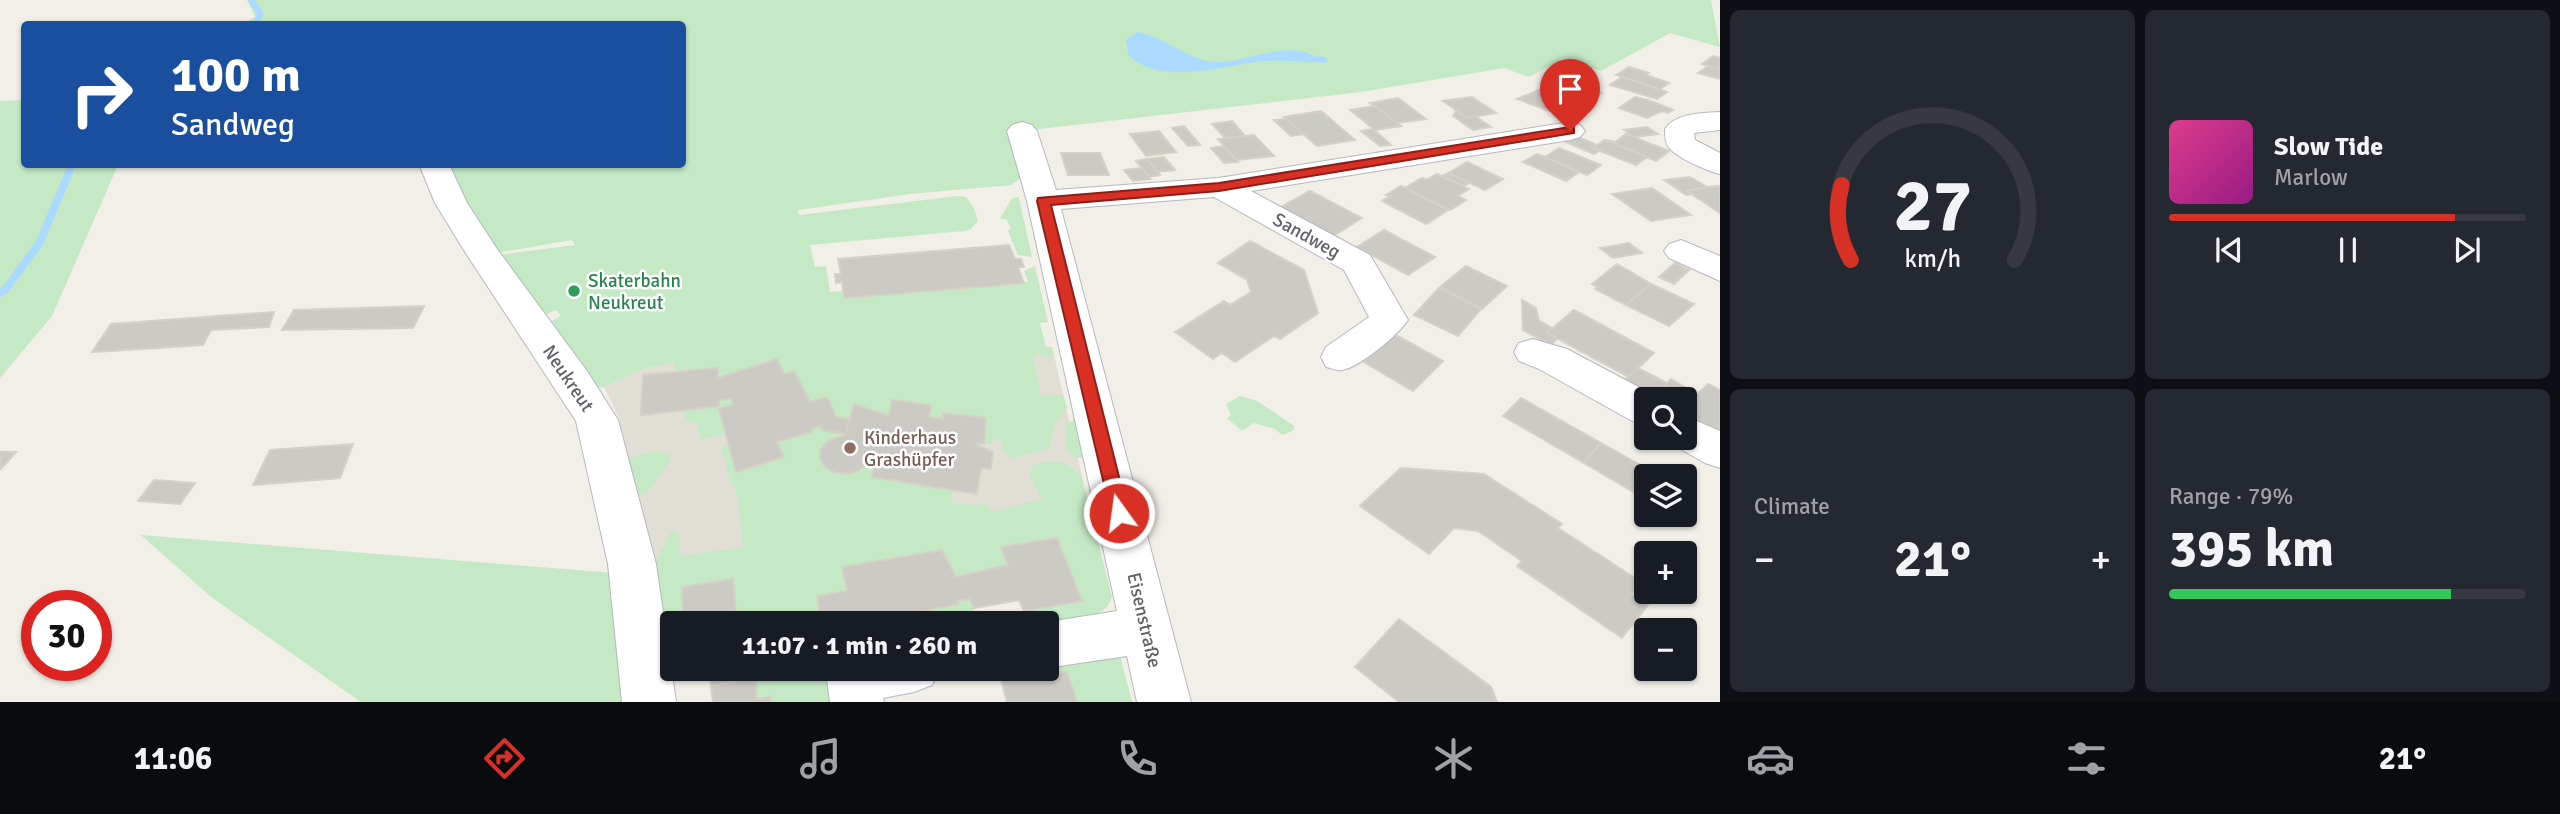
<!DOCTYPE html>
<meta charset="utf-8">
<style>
body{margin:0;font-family:Signika,sans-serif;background:#242831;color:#f1f3f6;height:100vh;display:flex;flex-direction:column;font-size:26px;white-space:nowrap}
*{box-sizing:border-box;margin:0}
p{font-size:23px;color:#9ea1a6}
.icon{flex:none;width:38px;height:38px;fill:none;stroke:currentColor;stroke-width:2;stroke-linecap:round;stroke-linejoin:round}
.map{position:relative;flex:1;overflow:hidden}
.side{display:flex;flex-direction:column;gap:10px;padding:10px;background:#0d0f14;width:840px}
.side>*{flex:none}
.top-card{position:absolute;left:21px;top:21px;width:665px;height:147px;border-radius:7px;box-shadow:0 2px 5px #0004;background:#1a4fa0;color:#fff;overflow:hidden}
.fabs{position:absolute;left:1634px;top:387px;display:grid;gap:14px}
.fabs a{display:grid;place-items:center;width:63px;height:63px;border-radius:7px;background:#171b24;box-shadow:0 2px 5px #0004;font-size:35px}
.speed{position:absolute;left:21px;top:590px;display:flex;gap:14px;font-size:35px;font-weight:700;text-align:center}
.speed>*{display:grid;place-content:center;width:91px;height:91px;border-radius:50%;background:#171b24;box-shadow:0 2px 5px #0004;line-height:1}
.speed .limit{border:10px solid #d22;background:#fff;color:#111}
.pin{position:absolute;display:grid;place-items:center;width:60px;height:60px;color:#fff;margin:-72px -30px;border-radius:50% 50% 50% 0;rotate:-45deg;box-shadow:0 0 7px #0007}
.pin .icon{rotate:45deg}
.me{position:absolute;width:77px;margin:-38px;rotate:346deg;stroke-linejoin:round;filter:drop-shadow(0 0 5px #0008)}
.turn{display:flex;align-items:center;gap:24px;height:147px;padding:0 35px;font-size:32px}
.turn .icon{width:91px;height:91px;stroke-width:2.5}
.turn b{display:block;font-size:49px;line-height:60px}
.big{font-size:52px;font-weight:800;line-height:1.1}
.side .widget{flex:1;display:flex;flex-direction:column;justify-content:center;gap:10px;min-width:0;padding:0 24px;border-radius:10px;background:#242831}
.side .dial{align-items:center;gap:0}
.dial svg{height:182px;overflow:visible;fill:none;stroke:#363941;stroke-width:7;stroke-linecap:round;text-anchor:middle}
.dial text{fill:#f1f3f6;stroke:none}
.song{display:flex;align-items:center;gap:21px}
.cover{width:84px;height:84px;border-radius:10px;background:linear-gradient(135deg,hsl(330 70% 55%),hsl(310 70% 35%))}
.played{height:7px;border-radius:4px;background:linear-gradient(90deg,#d93025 80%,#363941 80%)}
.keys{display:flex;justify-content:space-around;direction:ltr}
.heat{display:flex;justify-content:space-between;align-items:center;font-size:38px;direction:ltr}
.charge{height:10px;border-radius:5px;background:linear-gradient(90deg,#34c759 79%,#363941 0)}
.side .tiles{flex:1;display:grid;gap:10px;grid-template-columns:repeat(2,1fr)}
.trip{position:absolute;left:660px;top:611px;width:399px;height:70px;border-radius:7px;background:#171b24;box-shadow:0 2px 5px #0004;font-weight:800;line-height:70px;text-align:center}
.dock{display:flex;height:112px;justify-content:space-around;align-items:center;background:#090b0e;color:#9ea1a6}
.dock .icon{width:49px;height:49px}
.dock .current{color:#d93025}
.dock b{font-size:32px;color:#f1f3f6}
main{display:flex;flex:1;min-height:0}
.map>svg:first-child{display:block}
.education{fill:#e1ded6}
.green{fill:#c5e8c5}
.water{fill:#aadaff}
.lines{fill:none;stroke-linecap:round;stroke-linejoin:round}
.stream-far1{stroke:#aadaff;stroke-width:6}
.stream{stroke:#aadaff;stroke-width:8}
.building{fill:#cccac5;stroke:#d6d1c6;stroke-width:2}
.minor-casing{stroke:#b5b8bc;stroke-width:2}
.minor{fill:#fff;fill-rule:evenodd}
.route{fill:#d93025;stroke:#8d1f18;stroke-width:2}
.leisure-dot{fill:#2e9e5b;stroke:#fff;stroke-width:2.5}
.education-dot{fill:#8d6e63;stroke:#fff;stroke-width:2.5}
.labels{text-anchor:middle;stroke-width:5;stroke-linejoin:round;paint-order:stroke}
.street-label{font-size:19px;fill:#5f6368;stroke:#fff}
.leisure-label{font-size:19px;fill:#27864d;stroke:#fff;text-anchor:start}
.education-label{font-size:19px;fill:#785e54;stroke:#fff;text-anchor:start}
</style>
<main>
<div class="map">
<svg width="1720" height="702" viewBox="0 0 1720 702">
<rect width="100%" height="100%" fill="#f1efe8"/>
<path class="education" d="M750,338L1054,355L1090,511L652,567L619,418L604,387L644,369L675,363Z"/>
<g class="green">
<path d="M247,0H1711L1720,47L1670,33L1601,71L1564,58L1529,77L1504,68L1361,92L1022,131L1033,169L1011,185L910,194L798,210L799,215L958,196L966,197L974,208L978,221L971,229L964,231L810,245L815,267L826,266L830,292L843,291L845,298L1028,282L1024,271L1035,266L1048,322L1040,323L1046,347H1052L1054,355H1033L1041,395H1063L1067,408L1054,427L1050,448L1013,458L1003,452L1002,440L992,439V445L984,444L985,418L944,413L943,419L929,417L931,405L892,400L889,416L854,404L849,419L836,417L827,397L810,402L795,372L784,374L777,359L718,378L717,368L675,372L674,363L644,369L604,387L590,388L546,324L561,316L556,310L538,318L499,255L575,245L572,240L484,255L434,165L682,164V24H241L255,17Z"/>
<path d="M24,100V164L118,165L52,316L0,378V101Z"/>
<path d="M1018,197L1019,198L1032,257L1018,255L1008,231L1011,228L1006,219H1000L1012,198Z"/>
<path d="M1240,396L1257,401L1294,426V430L1282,435L1275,429L1254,423L1242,431L1227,418L1231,415L1226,404Z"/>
<path d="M731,399L733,404L719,409L726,433L701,440L696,421H686L684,410L719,406V400Z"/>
<path d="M1077,416L1085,458C1076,459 1070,453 1065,448L1067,425Z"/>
<path d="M821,426L822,430L846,434L828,441L820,450V459L829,470C843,476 856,474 867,464L874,465L872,477L952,490L951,503L978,505L986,502L992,512L1042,499L1029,473L1034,465C1054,458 1068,461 1082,478L1112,597C1105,622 1068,620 1046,623H1041L1038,614L1025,616L1024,611L1082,600L1057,538L1001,547L1008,565L956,577L942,550L842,567L847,591L821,623H737L733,579L682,587L683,611L659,615L652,567L672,530L679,532L680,556L743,547L737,495L728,475L726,460L720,452L725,444L783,456L777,442Z"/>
<path d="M655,451L670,454V460L648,492L636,494L625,467L633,457Z"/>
<path d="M141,535L626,574L639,702H361L211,597Z"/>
<path d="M970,599L977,621L847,623L863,619L864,623L886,619L887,617L959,604L958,601Z"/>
<path d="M1053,655L1120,656L1132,702H1077L1067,672H1058Z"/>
<path d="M755,669H828L833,702H771L770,697L757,699Z"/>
</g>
<path class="water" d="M1137,32C1168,37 1189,64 1223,62C1256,59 1295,37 1323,62C1304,63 1282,59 1264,61C1223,65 1164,87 1129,56L1126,40Z"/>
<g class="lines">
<g class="stream-far1">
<path d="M251,0L260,13L257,24"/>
<path d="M1320,59L1324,60"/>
<path d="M69,174L73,164"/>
</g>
<path class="stream" d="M0,293L6,289L40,242L69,172"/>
</g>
<g class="building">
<path d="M1713,56L1720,58V70L1702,64Z"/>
<path d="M1708,66L1720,70V79L1698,73Z"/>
<path d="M1629,67L1649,73L1646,75L1669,83L1660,89L1616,75Z"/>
<path d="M1558,77L1601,93L1579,102L1543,88Z"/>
<path d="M1622,77L1641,83L1667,92L1657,99L1610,85Z"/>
<path d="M1543,88L1579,102L1582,103L1570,109L1575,111L1566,117L1517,99Z"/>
<path d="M1472,97L1496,113L1467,118L1443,101Z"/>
<path d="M1635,97L1651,101L1673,110L1668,113L1662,111L1647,118L1619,108Z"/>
<path d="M1398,98L1426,119L1397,123L1370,103Z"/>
<path d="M1375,106L1397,123L1401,126L1375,130L1350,110Z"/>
<path d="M1456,110L1467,118L1475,116L1491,127L1473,130L1453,116Z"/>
<path d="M1321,111L1355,140L1317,146L1284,117Z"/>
<path d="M1286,119L1304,134L1291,136L1274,120Z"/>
<path d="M1232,121L1245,136L1225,138L1212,124Z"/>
<path d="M1184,126L1200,145L1188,146L1172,128Z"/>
<path d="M1647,127L1658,134L1634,137L1624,130Z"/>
<path d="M1373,129L1391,145L1380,146L1361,131Z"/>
<path d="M1159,131L1176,152L1146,156L1130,134Z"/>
<path d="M1626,134L1669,151L1656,161L1605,140L1615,142Z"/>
<path d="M1254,135L1274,156L1236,160L1218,139Z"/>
<path d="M1576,136L1597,145L1593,148L1600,150L1594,154L1566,142Z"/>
<path d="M1605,140L1647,157L1636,165L1593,148Z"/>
<path d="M1224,146L1236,160L1238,162L1224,163L1211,148Z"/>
<path d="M1559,148L1601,165L1587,175L1545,157Z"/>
<path d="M1061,153H1100L1109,175H1068Z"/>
<path d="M1537,154L1545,157L1579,172L1566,181L1523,162Z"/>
<path d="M1164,157L1175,170L1158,172L1147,159Z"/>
<path d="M1147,159L1158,172L1160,175L1149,177L1136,161Z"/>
<path d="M1467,162L1503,179L1485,190L1449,173Z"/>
<path d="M1142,168L1150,179L1133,181L1124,170Z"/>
<path d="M1448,173H1449L1469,183L1464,186L1442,176Z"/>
<path d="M1437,174L1469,189L1458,196L1466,200L1450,210L1405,188L1422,178L1426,180Z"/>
<path d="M1690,177L1707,187L1687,191L1692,194L1686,195L1664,180Z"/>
<path d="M1401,186L1405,188L1448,210L1426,224L1382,201L1390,196L1386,195Z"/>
<path d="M1720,186V213L1687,191L1707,187Z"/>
<path d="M1652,188L1691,215L1651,221L1612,194Z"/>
<path d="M1310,191L1362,218L1333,236L1281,207Z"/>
<path d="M1384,230L1435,257L1408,275L1357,247Z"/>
<path d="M1250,241L1304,270L1318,313L1280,339L1274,336L1235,362L1222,353L1213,359L1175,332L1224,301L1230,305L1251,292L1247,280L1218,263Z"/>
<path d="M1629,243L1642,253L1613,258L1600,248Z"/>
<path d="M1009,245L1015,259H1021L1024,267H1018L1024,283L844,298L842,282L836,283L835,274H841L838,259Z"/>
<path d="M1675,263L1689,270L1674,284L1659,277Z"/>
<path d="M1617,264L1651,284L1626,305L1595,289L1598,287L1592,284Z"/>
<path d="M1466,266L1507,286L1482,309L1440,287Z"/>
<path d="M1651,284L1694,304L1669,326L1626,305Z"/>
<path d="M1439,288L1481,309L1458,336L1414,315Z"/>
<path d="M1522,300L1536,308L1539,321L1552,328L1547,333L1558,338L1551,345L1523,330Z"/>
<path d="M424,306L413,328L282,330L294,310Z"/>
<path d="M1574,310L1654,353L1629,377L1547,333Z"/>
<path d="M274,312L269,327L211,330L203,345L92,352L111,324Z"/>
<path d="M1394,334L1443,361L1413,391L1364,362Z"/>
<path d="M777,359L784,374L794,371L810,402L827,397L836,417L849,419L846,434L822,430L821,426L811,429V432L777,442L784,457L736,472L719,409L733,404L731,399L719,400V406L641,415L643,375L718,368V378Z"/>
<path d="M1638,368L1667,383L1651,399L1620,384Z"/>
<path d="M1671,379L1688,389L1682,394L1692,400L1685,406V399H1651Z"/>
<path d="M1708,384L1720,390V433L1685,414V406Z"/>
<path d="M1521,398L1601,443L1584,463L1503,416Z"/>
<path d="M892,400L931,405L929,417L943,419V413L986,418L984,444L976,443L977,445L993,452L991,469L981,468L977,494L872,477L874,465L867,464L858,471L846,474L834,472L826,468L820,459V450L828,441L845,435L854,404L889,416Z"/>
<path d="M1601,443L1660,476H1647V500L1584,463Z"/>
<path d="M353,444L340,478L253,485L270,450Z"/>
<path d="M0,452H16L1,469H0Z"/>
<path d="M1401,468L1484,474L1562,524L1558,528L1641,582L1631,594L1648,605L1622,638L1517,566L1522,561L1478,531L1454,528L1429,554L1360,506Z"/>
<path d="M154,480L195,483L180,504L138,501Z"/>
<path d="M1057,538L1082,601L1024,611L1019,600L973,608L970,599L958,601L959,604L865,622L863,619L847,623H821L817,596L847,591L842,567L942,550L956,577L1008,565L1001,547Z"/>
<path d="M733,579L737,623H683L682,587Z"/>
<path d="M1399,619L1491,687L1497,702H1399L1355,667Z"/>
<path d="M1052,653L1058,672H1067L1077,702H1007L998,668H1046V655Z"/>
<path d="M710,668H755L756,678L711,686Z"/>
<path d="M756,678L757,699L770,697L771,702H713L711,686Z"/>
</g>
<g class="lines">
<defs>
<g id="minor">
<path d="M1720,112V130L1694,133L1695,140L1720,153V174C1708,171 1674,157 1668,146C1665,141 1665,135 1665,129C1675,113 1703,113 1720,112Z"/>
<path d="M1022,122L1032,125L1037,131L1056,190L1219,178L1570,122L1580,125L1585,131L1580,137L1570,140L1251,191L1370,255L1408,320C1399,334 1359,368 1342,370C1337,371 1331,368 1326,367L1321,357L1326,347L1369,317L1344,270L1214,197L1061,209L1191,702H1137L1127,656L1046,668V623H1042L1117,611L1027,201L1007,131L1012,125Z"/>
<path d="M419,164H449L467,203L497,249L587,371L618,420L656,564L676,702H622L608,564L576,421L467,255L435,203Z"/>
<path d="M1681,240L1720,256V281L1669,258L1664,251L1669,244Z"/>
<path d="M1533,339L1567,349L1661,399H1647V425L1632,421L1539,369L1519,361L1514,352L1519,343Z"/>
<path d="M1685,416L1720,431V468L1705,463L1670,443L1667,438H1685Z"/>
<path d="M831,668H940L932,685L914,692L883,698L884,702H830L827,679Z"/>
</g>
</defs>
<use href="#minor" class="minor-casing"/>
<use href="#minor" class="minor"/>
</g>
<path class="route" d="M1570,127L1574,128V133L1219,191L1051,205L1128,513L1125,518L1119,520L1112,518L1037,201L1038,198L1219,183Z"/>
<circle class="leisure-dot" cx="574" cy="291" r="7"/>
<circle class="education-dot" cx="850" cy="448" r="7"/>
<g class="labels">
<g class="street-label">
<text transform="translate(1307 235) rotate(29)" y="7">Sandweg</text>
<text transform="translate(569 378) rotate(56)" y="7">Neukreut</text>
<text transform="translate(1145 620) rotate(77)" y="7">Eisenstraße</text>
</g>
<g class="leisure-label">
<text x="588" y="287">Skaterbahn<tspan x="588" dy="22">Neukreut</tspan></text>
</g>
<g class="education-label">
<text x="864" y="444">Kinderhaus<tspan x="864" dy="22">Grashüpfer</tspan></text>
</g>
</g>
</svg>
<div class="fabs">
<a><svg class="icon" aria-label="search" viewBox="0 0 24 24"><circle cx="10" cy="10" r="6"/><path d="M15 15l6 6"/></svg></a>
<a><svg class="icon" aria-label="layers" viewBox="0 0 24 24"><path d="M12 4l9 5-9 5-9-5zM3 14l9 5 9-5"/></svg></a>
<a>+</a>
<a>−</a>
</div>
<div class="speed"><div class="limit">30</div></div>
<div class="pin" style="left:1570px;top:131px;background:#d93025"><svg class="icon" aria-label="arrive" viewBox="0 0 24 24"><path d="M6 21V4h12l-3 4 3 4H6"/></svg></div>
<svg class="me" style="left:1119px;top:513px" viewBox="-20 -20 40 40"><circle r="17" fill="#d93025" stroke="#fff" stroke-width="3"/><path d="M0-11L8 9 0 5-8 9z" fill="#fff"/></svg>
<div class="trip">11:07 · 1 min · 260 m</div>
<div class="top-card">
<div class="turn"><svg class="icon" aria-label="right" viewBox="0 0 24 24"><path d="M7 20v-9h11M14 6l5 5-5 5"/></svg><div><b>100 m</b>Sandweg</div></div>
</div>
</div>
<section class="side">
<div class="tiles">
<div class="widget dial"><svg viewBox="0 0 100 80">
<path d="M14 69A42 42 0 1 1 86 69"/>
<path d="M14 69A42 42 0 0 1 10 36" stroke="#d93025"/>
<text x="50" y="56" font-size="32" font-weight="700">27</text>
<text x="50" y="72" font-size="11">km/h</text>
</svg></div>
<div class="widget">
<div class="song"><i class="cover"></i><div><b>Slow Tide</b><p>Marlow</p></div></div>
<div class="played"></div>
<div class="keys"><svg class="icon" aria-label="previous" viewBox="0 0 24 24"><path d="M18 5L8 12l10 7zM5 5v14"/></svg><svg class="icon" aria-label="pause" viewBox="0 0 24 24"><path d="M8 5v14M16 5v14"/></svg><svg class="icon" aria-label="next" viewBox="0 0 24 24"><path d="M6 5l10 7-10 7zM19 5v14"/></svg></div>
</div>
<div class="widget"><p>Climate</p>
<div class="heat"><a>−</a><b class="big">21°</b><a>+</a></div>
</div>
<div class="widget"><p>Range · 79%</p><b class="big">395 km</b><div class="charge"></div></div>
</div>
</section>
</main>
<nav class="dock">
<b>11:06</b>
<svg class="icon current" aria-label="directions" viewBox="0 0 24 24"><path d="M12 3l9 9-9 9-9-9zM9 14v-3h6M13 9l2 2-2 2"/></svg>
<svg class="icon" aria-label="music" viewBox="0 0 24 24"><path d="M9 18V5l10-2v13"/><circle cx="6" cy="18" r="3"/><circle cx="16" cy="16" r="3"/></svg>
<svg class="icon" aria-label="phone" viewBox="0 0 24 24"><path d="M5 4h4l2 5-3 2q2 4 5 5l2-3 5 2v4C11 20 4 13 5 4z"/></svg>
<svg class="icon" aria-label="climate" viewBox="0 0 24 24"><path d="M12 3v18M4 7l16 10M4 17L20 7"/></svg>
<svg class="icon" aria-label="car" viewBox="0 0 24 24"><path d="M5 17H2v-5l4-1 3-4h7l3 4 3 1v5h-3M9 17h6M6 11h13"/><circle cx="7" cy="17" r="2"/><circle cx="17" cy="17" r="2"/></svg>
<svg class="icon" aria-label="filters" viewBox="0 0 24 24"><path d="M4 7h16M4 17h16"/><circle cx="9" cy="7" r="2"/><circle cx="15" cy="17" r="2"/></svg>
<b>21°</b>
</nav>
